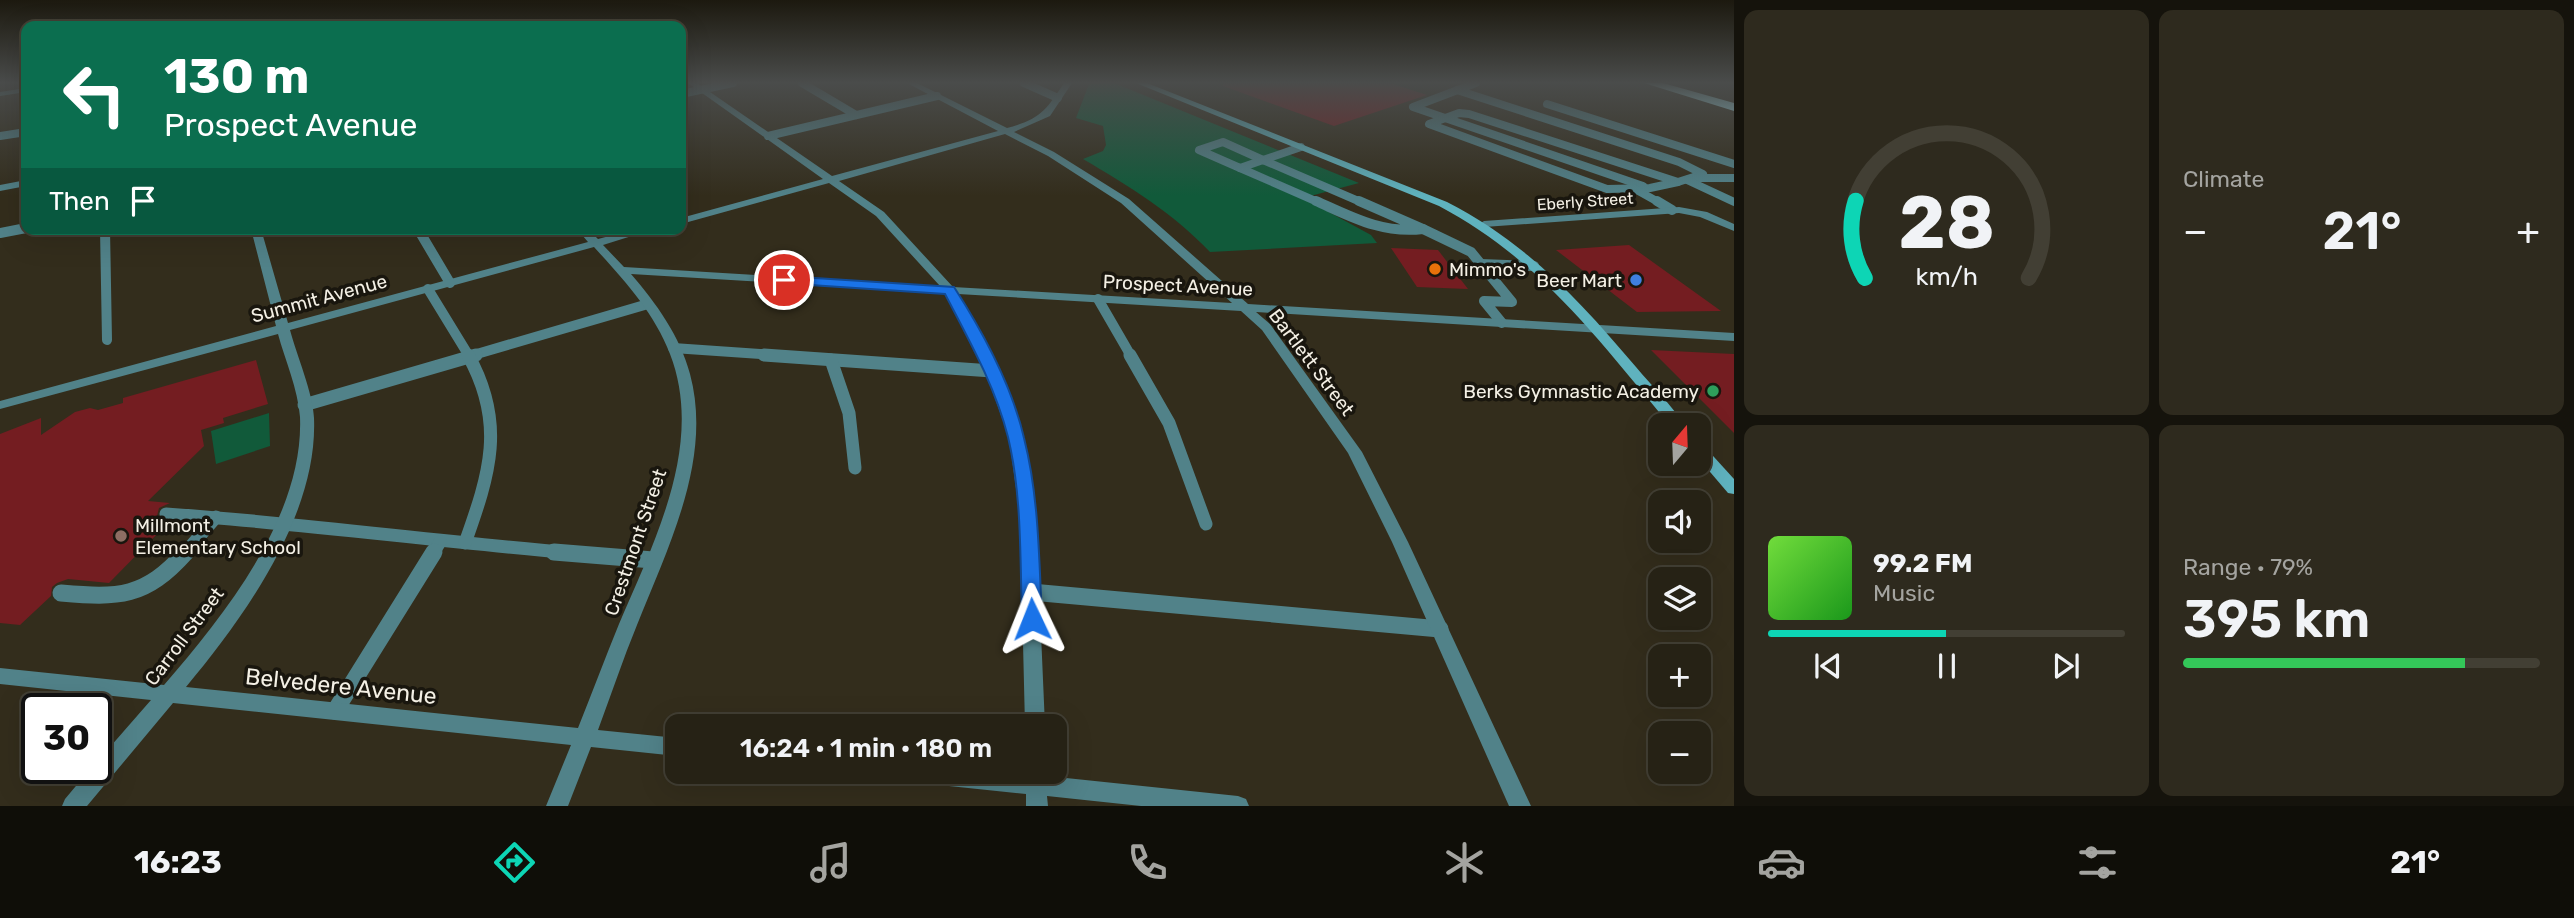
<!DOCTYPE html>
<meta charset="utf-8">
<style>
body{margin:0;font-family:Rubik,sans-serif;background:#2e2a1e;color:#f1f3f6;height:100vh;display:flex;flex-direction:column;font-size:26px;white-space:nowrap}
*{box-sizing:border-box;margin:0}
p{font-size:23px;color:#a4a4a0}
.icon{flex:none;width:38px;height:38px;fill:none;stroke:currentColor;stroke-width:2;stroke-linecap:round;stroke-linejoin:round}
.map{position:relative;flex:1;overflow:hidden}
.drawer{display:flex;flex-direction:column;gap:10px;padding:10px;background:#15130c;width:840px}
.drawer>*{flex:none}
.banner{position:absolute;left:21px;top:21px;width:665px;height:214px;border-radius:14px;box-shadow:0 7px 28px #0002,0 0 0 2px #423f34;background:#0b6e4f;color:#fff;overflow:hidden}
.needle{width:46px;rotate:19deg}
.buttons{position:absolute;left:1648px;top:413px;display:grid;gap:14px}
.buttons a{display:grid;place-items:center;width:63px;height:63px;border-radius:14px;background:#262215;box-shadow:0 7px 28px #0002,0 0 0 2px #423f34;font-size:35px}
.speed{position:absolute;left:21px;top:693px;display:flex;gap:14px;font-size:35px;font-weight:700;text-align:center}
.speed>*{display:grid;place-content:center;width:91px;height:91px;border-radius:50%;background:#262215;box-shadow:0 7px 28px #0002,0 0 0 2px #423f34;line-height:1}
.speed .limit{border:4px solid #111;border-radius:10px;background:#fff;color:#111}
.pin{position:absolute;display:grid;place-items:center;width:60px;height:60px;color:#fff;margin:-30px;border:4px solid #fff;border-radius:50%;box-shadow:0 2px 7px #0007}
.me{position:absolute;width:77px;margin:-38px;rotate:358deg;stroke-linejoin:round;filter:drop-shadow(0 0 5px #0008)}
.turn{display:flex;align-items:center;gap:24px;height:147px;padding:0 28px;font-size:32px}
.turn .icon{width:91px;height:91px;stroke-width:2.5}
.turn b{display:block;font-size:49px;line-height:60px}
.then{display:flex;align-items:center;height:66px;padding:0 28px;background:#0003;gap:14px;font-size:26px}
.big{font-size:52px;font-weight:600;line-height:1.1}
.drawer .card{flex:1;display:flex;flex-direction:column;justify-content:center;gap:10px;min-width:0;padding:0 24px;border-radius:14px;background:#2e2a1e}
.drawer .dial{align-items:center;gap:0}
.dial svg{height:182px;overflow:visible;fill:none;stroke:#423f34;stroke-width:7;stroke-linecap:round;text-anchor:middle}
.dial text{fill:#f1f3f6;stroke:none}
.song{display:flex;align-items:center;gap:21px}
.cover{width:84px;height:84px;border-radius:10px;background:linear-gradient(135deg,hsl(100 70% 55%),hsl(120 70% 35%))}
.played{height:7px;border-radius:4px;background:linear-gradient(90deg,#0dd5b5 50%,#423f34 50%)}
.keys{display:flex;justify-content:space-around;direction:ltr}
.heat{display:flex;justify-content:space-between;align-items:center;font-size:38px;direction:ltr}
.charge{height:10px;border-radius:5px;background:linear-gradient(90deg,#34c759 79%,#423f34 0)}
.drawer .tiles{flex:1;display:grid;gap:10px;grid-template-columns:repeat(2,1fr)}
.trip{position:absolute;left:665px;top:714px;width:402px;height:70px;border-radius:14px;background:#262215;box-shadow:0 7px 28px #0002,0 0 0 2px #423f34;font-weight:600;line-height:70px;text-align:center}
.dock{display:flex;height:112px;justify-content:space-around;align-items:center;background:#0f0e08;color:#a4a4a0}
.dock .icon{width:49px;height:49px}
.dock .active{color:#0dd5b5}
.dock b{font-size:32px;color:#f1f3f6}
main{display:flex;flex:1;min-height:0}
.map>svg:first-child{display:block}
.green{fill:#115a3a}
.building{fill:#741d21}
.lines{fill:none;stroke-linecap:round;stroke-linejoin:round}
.lane-far3{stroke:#518289;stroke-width:8}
.lane-far2{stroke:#518289;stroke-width:10}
.lane-far1{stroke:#518289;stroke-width:13}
.lane{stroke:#518289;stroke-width:17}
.street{fill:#518289;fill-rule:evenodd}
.secondary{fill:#5fb2be;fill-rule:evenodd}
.highway{fill:#a8f0fb;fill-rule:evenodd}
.route{fill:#1a73e8;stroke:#114b97;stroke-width:2}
.food-dot{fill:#e8710a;stroke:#19160e;stroke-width:2.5}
.shop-dot{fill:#3f7fe0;stroke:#19160e;stroke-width:2.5}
.leisure-dot{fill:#2e9e5b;stroke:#19160e;stroke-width:2.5}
.education-dot{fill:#8d6e63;stroke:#19160e;stroke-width:2.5}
.labels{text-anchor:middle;stroke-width:7;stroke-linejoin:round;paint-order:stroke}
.far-street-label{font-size:16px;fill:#f4f0e5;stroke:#19160e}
.poi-label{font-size:19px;fill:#f4f0e5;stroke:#19160e;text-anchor:start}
.street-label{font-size:19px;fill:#f4f0e5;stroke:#19160e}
.near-street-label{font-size:23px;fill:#f4f0e5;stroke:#19160e}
</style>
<main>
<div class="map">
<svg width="1734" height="806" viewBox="0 0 1734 806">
<rect width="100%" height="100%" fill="#332d1c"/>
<g class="green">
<path d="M1114,83L1359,183L1303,198L1371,235L1377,243L1210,252C1173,213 1129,186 1083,159L1103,151L1106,145L1103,126L1076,118L1089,84Z"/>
<path d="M269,413L270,446L216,464L211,431Z"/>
</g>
<g class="building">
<path d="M1223,83H1390L1427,95L1334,126L1223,86Z"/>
<path d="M1629,245L1721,311L1637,312L1556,250Z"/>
<path d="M1391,248L1438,250L1468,289L1417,287Z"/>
<path d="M1651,350L1734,354V433Z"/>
<path d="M256,360L268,404L223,418L224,423L201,430L204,446L148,501L170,503L159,508L157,516L148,526L164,527L109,583L68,579L57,583L52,587L51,596L20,625L0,623V434L41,418V435L75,412L90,408L98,410L123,403V398Z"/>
</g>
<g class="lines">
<g class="lane-far3">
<path d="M802,83L856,115"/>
<path d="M1024,83L1058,98"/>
<path d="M1476,83L1413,107L1643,186"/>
<path d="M1457,90L1679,162L1703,174L1678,182"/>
<path d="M681,94L733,83"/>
<path d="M1547,104L1734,164"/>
<path d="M1459,113L1469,114L1678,182L1650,188L1607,189L1429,124Z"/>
<path d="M0,136L26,132"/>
<path d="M768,136L937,96"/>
<path d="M1263,160L1363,203"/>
<path d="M1263,160L1301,147"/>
<path d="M1240,168L1320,203"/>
<path d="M1240,168L1199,150L1223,142L1263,160"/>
<path d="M1240,168L1263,160"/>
<path d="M1696,178H1734"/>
<path d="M1687,180L1734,202"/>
<path d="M1635,189L1660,203"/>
</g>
<g class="lane-far2">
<path d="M1316,201C1352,217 1382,234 1423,229L1359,201"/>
<path d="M1657,201L1672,210"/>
<path d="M105,229L107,340"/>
<path d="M418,229L450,283"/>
<path d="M1423,229L1471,252L1512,302L1484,301L1502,323"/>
<path d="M0,233L26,228"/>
<path d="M1481,264L1534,266"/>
<path d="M428,289L469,356"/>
<path d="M1098,299L1131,356"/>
<path d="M673,348L788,356"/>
<path d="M470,356L648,304"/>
</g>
<g class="lane-far1">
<path d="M764,355L992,371"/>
<path d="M1130,355L1169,423L1206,524"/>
<path d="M831,360L849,413L855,468"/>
<path d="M304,405L476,355"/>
<path d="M166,514C303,523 438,542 575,553"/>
<path d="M465,543C490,473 506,423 468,355"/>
<path d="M185,553L216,517"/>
<path d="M433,553L440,542"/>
</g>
<g class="lane">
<path d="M554,552L653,560"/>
<path d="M1031,592L1440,629"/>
<path d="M61,593C119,598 145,598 186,552"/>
<path d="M335,711L434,552"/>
</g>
<g class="street">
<path d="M688,83H697L832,176L998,131L907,83H917L1007,128C1041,119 1046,110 1064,83H1072L1050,116L1014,132L1054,152L1129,199L1248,304L1734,333V341L1256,312L1270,324L1362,452L1408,542L1531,806H1509L1392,542L1348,453L1262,330L1241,311L958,294L999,371L1023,437L1036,518L1045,726H1025L1020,518L1009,437L985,371L946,293L631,274C656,303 680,336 690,374C713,459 668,547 637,625C623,659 611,695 598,730L677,738V756L591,747L568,806H546L571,745L173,703L87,806H62L65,799L91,768H96V763L151,700L0,684V668L164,685C225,614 304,516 300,417C298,389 285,360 278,334L0,409V401L276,326L251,229H261L288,323L588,242L577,229H588L598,239L636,229H654L603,245L624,267L940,286L876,216L829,183L681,224V218L823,179ZM1005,134L1048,156L1121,203L1232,303L953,287L884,212L839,181ZM594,247C623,279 654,312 670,354C705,444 654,542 619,624C605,658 592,693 578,728L186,687C245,616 318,515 314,418C313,393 297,356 290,330Z"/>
<path d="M26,88V92L0,96V92Z"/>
<path d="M26,180V186L0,191V185Z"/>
<path d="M1679,207L1707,212L1734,224V231L1700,217L1679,213L1484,227L1479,224L1484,221Z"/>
<path d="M900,772H1004L1026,774V772H1046L1047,776L1238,796L1246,799L1249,806H1141L1047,796L1048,806H1026V794L911,782L904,779Z"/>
</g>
<g class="secondary">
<path d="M1136,83H1147L1447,202C1527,243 1579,300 1636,367C1652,386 1671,405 1685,425H1670C1598,340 1541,260 1439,206Z"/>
<path d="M1699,444L1704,446L1734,479V494L1728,493L1699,459Z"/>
</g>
<path class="highway" d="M1644,83H1663L1734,103V111Z"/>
</g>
<linearGradient id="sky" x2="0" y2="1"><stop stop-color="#1c190f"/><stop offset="0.42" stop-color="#4a4c4b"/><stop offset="1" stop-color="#4a4c4b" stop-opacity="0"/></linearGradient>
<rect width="1734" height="196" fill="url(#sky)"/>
<path class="route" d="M784,276L954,287C983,332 1012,386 1024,438C1039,497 1039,559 1042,619L1039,625H1025L1022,619C1020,559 1022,495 1008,437C995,386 969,340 945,294L780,283L778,280Z"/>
<circle class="food-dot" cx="1435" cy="269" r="7"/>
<circle class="shop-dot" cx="1636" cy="280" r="7"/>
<circle class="leisure-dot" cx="1713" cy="391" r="7"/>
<circle class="education-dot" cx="121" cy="536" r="7"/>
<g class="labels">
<g class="far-street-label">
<text transform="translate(1585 201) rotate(-4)" y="6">Eberly Street</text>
</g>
<g class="poi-label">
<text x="1449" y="276">Mimmo's</text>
<text x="1622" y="287" text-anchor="end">Beer Mart</text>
<text x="1699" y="398" text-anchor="end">Berks Gymnastic Academy</text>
<text x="135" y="532">Millmont<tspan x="135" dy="22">Elementary School</tspan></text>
</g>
<g class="street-label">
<text transform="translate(1178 285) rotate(3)" y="7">Prospect Avenue</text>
<text transform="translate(319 298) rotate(-15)" y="7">Summit Avenue</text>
<text transform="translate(1312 362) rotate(53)" y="7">Bartlett Street</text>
<text transform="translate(635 542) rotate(-71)" y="7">Crestmont Street</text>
<text transform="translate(184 636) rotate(-53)" y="7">Carroll Street</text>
</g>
<g class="near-street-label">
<text transform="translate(341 686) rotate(6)" y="8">Belvedere Avenue</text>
</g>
</g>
</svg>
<div class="buttons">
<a><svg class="needle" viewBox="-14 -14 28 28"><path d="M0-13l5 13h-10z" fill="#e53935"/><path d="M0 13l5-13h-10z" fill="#a4a4a0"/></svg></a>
<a><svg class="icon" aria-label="sound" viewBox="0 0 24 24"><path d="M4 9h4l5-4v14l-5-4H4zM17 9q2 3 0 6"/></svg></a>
<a><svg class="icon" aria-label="layers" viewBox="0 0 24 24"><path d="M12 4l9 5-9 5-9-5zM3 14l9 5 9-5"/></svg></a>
<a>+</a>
<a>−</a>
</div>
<div class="speed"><div class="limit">30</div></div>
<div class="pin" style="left:784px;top:280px;background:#d93025"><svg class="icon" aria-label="arrive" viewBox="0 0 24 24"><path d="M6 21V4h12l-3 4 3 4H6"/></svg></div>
<svg class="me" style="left:1032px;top:619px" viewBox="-20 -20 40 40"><path d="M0-17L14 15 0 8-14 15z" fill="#1a73e8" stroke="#fff" stroke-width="4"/></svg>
<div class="trip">16:24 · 1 min · 180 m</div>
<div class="banner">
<div class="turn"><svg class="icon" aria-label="left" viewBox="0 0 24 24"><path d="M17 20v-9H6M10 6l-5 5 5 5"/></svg><div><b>130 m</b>Prospect Avenue</div></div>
<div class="then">Then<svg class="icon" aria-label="arrive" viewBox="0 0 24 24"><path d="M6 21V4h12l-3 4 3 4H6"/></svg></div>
</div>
</div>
<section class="drawer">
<div class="tiles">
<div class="card dial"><svg viewBox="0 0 100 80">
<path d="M14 69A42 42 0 1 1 86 69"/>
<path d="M14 69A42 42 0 0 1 10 35" stroke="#0dd5b5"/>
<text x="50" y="56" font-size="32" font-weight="700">28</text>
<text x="50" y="72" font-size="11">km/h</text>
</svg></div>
<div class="card"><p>Climate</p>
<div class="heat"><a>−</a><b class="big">21°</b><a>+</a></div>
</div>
<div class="card">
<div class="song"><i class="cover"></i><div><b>99.2 FM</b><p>Music</p></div></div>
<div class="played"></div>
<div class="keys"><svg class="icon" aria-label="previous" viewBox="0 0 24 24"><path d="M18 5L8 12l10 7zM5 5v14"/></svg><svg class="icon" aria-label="pause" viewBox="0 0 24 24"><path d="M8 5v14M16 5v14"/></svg><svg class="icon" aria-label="next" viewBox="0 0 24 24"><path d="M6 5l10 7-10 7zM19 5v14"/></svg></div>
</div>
<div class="card"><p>Range · 79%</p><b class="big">395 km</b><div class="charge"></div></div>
</div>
</section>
</main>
<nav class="dock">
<b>16:23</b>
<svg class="icon active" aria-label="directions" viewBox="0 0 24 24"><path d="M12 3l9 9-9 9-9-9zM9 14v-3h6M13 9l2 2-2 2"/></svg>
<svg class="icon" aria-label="music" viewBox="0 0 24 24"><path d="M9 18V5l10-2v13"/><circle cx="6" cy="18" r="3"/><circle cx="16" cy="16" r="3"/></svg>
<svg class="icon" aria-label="phone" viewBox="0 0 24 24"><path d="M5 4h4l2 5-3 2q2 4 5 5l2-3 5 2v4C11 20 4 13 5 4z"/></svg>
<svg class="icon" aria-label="climate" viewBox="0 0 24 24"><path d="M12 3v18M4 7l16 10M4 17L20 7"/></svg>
<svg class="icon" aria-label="car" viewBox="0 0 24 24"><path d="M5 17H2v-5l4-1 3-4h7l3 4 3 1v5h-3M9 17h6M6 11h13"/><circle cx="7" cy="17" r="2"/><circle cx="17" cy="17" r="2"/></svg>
<svg class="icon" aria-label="filters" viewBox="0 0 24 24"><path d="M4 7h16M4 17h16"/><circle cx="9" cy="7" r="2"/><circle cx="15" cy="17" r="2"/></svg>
<b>21°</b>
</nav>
